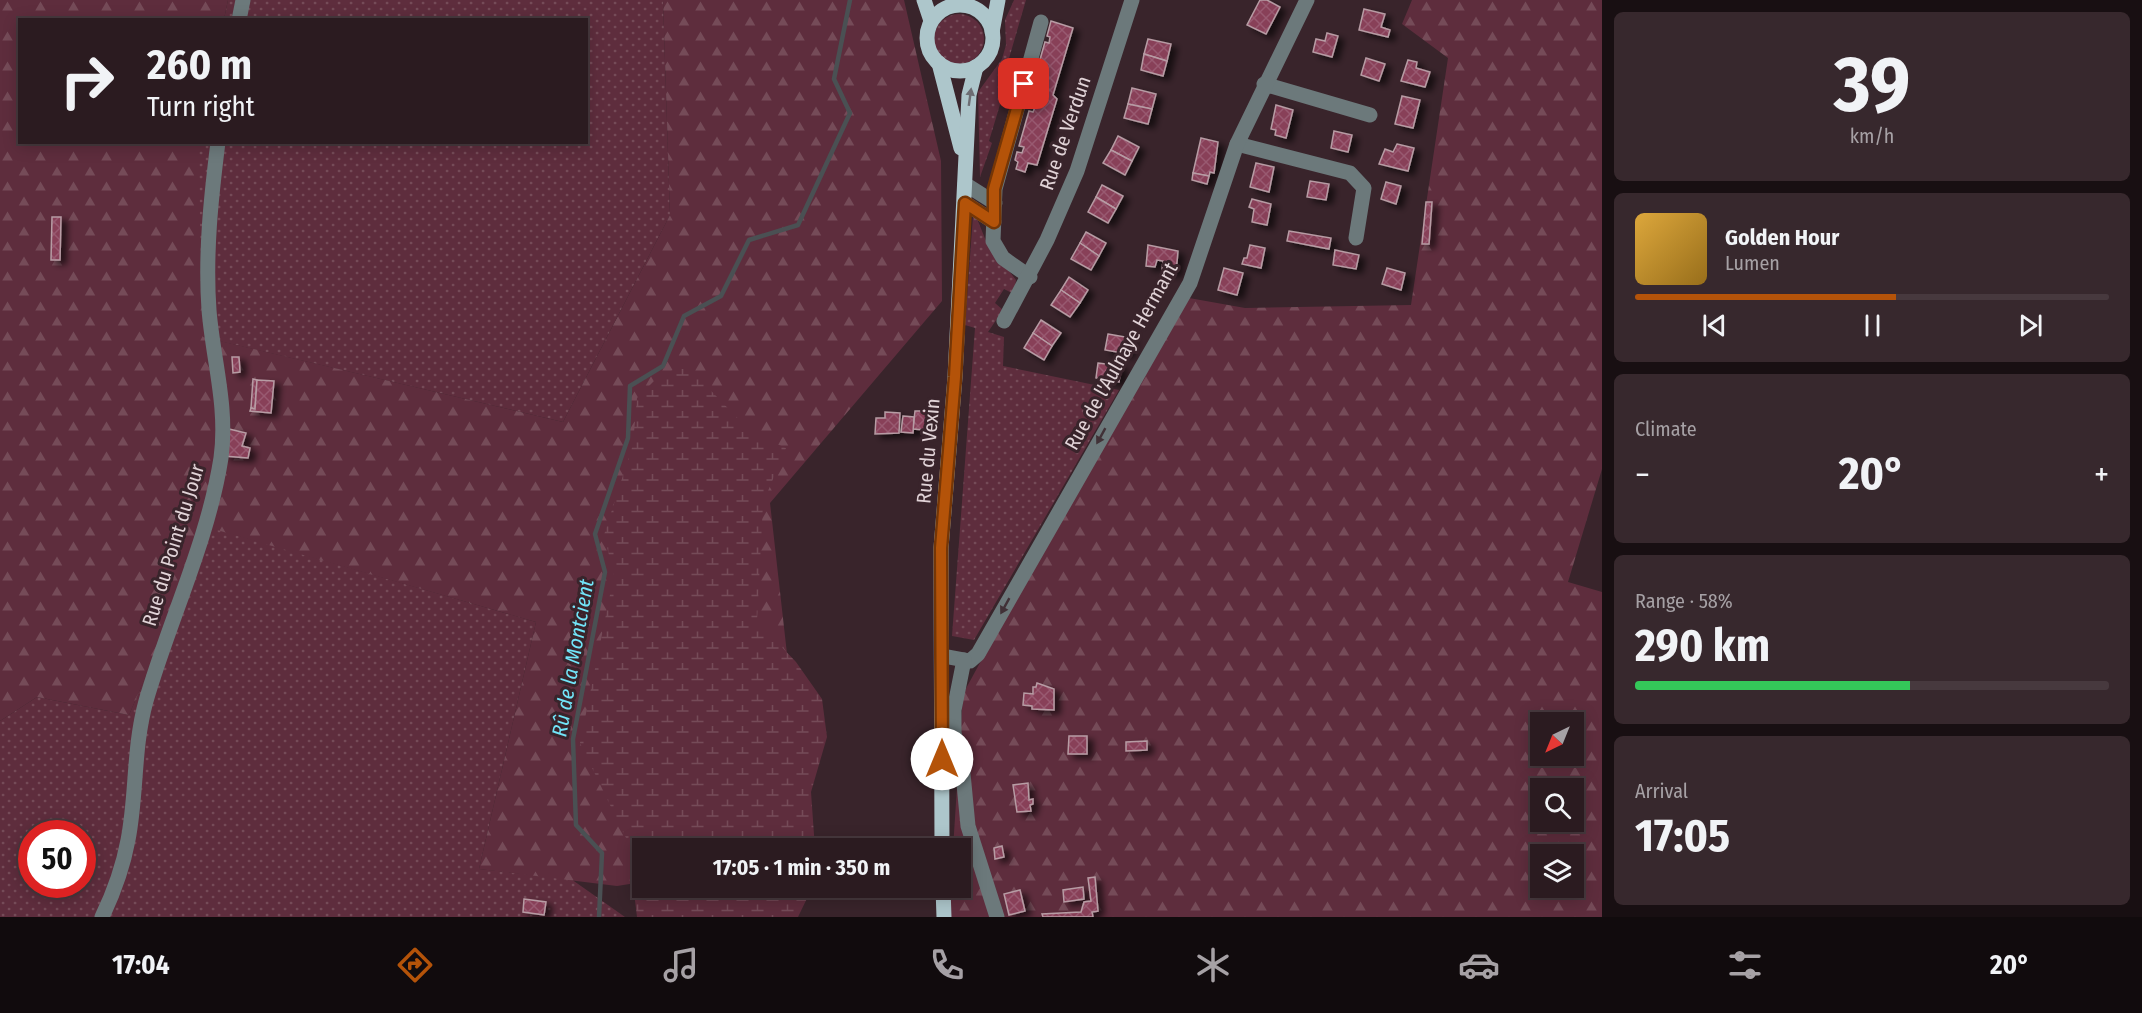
<!DOCTYPE html>
<meta charset="utf-8">
<style>
body{margin:0;font-family:"Fira Sans Condensed",sans-serif;background:#37282d;color:#f1f3f6;height:100vh;display:flex;flex-direction:column;font-size:22px;white-space:nowrap}
*{box-sizing:border-box;margin:0}
p{font-size:20px;color:#a6a1a5}
.icon{flex:none;width:33px;height:33px;fill:none;stroke:currentColor;stroke-width:2;stroke-linecap:round;stroke-linejoin:round}
.map{position:relative;flex:1;overflow:hidden}
.sheet{display:flex;flex-direction:column;gap:12px;padding:12px;background:#180f12;width:540px}
.sheet>*{flex:none}
.hud{position:absolute;left:18px;top:18px;width:570px;height:126px;border-radius:0px;box-shadow:0 3px 15px #0003,0 0 0 2px #47393e;background:#2b1b20;color:#f1f3f6;overflow:hidden}
.needle{width:39px;rotate:223deg}
.buttons{position:absolute;left:1530px;top:712px;display:grid;gap:12px}
.buttons a{display:grid;place-items:center;width:54px;height:54px;border-radius:0px;background:#2b1b20;box-shadow:0 3px 15px #0003,0 0 0 2px #47393e;font-size:30px}
.speed{position:absolute;left:18px;top:820px;display:flex;gap:12px;font-size:30px;font-weight:700;text-align:center}
.speed>*{display:grid;place-content:center;width:78px;height:78px;border-radius:50%;background:#2b1b20;box-shadow:0 3px 15px #0003,0 0 0 2px #47393e;line-height:1}
.speed .limit{border:9px solid #d22;background:#fff;color:#111}
.pin{position:absolute;display:grid;place-items:center;width:51px;height:51px;color:#fff;margin:-26px;border-radius:12px;box-shadow:0 3px 9px #0006}
.me{position:absolute;width:66px;margin:-33px;rotate:0deg;stroke-linejoin:round;filter:drop-shadow(0 0 4px #0008)}
.turn{display:flex;align-items:center;gap:21px;height:126px;padding:0 30px;font-size:27px}
.turn .icon{width:78px;height:78px;stroke-width:2.5}
.turn b{display:block;font-size:42px;line-height:51px}
.big{font-size:45px;font-weight:700;line-height:1.1}
.sheet .tile{flex:1;display:flex;flex-direction:column;justify-content:center;gap:9px;min-width:0;padding:0 21px;border-radius:9px;background:#37282d}
.sheet .dial{align-items:center;gap:0}
.dial b{font-size:78px;line-height:1}
.song{display:flex;align-items:center;gap:18px}
.cover{width:72px;height:72px;border-radius:9px;background:linear-gradient(135deg,hsl(40 70% 55%),hsl(40 70% 35%))}
.played{height:6px;border-radius:3px;background:linear-gradient(90deg,#b45309 55%,#47393e 55%)}
.keys{display:flex;justify-content:space-around;direction:ltr}
.heat{display:flex;justify-content:space-between;align-items:center;font-size:33px;direction:ltr}
.charge{height:9px;border-radius:4px;background:linear-gradient(90deg,#34c759 58%,#47393e 0)}
.trip{position:absolute;left:632px;top:838px;width:339px;height:60px;border-radius:0px;background:#2b1b20;box-shadow:0 3px 15px #0003,0 0 0 2px #47393e;font-weight:700;line-height:60px;text-align:center}
.dock{display:flex;height:96px;justify-content:space-around;align-items:center;background:#110b0d;color:#a6a1a5}
.dock .icon{width:42px;height:42px}
.dock .active{color:#b45309}
.dock b{font-size:27px;color:#f1f3f6}
main{display:flex;flex:1;min-height:0}
.map>svg:first-child{display:block}
.grass{fill:url(#grass-dots);fill-rule:evenodd}
.forest{fill:url(#forest-firs);fill-rule:evenodd}
.wetland{fill:url(#wetland-marsh)}
.lines{fill:none;stroke-linecap:round;stroke-linejoin:round}
.stream{stroke:#4a5053;stroke-width:4.5}
.building{fill:url(#building-cross-hatch);stroke:#b79ca4;stroke-width:1.5;filter:url(#shadow)}
.minor{stroke:#6c797b;stroke-width:15}
.major{stroke:#adc6cb;stroke-width:15}
.oneway{fill:#6d6d73}
.oneway2{fill:#413137}
.route-casing{stroke:#753606;stroke-width:15}
.route{stroke:#b45309;stroke-width:10}
.labels{text-anchor:middle;stroke-width:6;stroke-linejoin:round;paint-order:stroke}
.street-label{font-size:20px;fill:#e1d3d7;stroke:#39242b}
.water-label{font-size:21px;font-style:italic;fill:#72e5f9;stroke:#39242b}
</style>
<main>
<div class="map">
<svg width="1602" height="917" viewBox="0 0 1602 917">
<defs>
<pattern id="grass-dots" width="8" height="8" patternUnits="userSpaceOnUse" patternTransform="scale(1.5)"><rect width="8" height="8" fill="#5e2d3d"/><path d="M2 2h.1M6 6h.1" fill="none" stroke="#754b58" stroke-width="1.8" stroke-linecap="round"/></pattern>
<pattern id="forest-firs" width="22" height="20" patternUnits="userSpaceOnUse" patternTransform="scale(1.5)"><rect width="22" height="20" fill="#5e2d3d"/><path d="M5 1l3.5 6h-7zM16 11l3.5 6h-7z" fill="#754b58"/></pattern>
<pattern id="wetland-marsh" width="20" height="14" patternUnits="userSpaceOnUse" patternTransform="scale(1.5)"><rect width="20" height="14" fill="#5e2d3d"/><path d="M1 5h8M5 5V1M11 12h8M15 12V8" fill="none" stroke="#754b58"/></pattern>
<pattern id="building-cross-hatch" width="8" height="8" patternUnits="userSpaceOnUse" patternTransform="scale(1.5)"><rect width="8" height="8" fill="#883f59"/><path d="M0 0l8 8M0 8l8-8" fill="none" stroke="#985a70"/></pattern>
<filter id="shadow"><feDropShadow dx="6" dy="4" stdDeviation="3" flood-color="#0009"/></filter>
</defs>
<rect width="100%" height="100%" fill="#39242b"/>
<g class="grass">
<path d="M228,0H663L670,215L563,422L202,337L197,148L198,143L586,142V20L224,19Z"/>
<path d="M1014,0H1026L998,96L1002,98L989,141L992,143L980,177L978,92L1002,59L1006,45L1005,20Z"/>
<circle cx="959" cy="39" r="25"/>
<path d="M973,216H976L986,241L1016,280L1014,294L1004,289L995,303L1003,310L988,332L1004,337L1003,366L1119,390L974,640L952,636L975,328L965,325Z"/>
<path d="M209,527L536,622L479,869L571,879L625,917H0V721L37,697L129,715ZM32,834H82V885H32Z"/>
</g>
<g class="forest">
<path d="M0,0H228L224,19L20,20V142L198,143L203,337L563,422L670,215L663,0H904L941,161L942,301L770,503L809,849H642V882L617,886L479,869L536,622L210,528L129,715L37,697L0,721Z"/>
<path d="M1412,0H1602V469L1568,582L1602,592V917H949L951,888H960V849H953L963,694L1058,519L1189,298L1245,308L1411,305L1448,58L1402,24ZM1540,723H1574V756H1540ZM1540,789H1574V822H1540ZM1540,855H1574V888H1540Z"/>
</g>
<path class="wetland" d="M685,364L752,433L786,448L763,503L757,621L796,662L822,699L827,737L811,792L815,849H642V888H812L798,917H637L628,842L580,743L614,575L604,535L633,444L637,398L657,378Z"/>
<g class="lines">
<path class="stream" d="M599,917L602,853L576,825L573,739L605,572L595,534L628,438L630,386L663,366L684,316L721,296L749,240L798,225L850,113L834,79L850,0"/>
</g>
<g class="building">
<path d="M1260,0H1267L1280,7L1266,34L1247,25Z"/>
<path d="M1364,9L1385,14L1381,27L1390,30L1388,37L1359,30Z"/>
<path d="M1051,21L1073,28L1053,95L1057,99L1037,165L1028,163L1025,172L1016,169L1018,162L1015,160L1017,152L1022,153L1024,147L1019,146L1029,111L1033,112L1035,107L1030,105L1034,92L1031,91L1035,76L1039,77L1041,71L1037,70L1045,42L1049,43L1050,37L1047,36Z"/>
<path d="M1327,33L1338,36L1332,57L1313,52L1316,39L1325,41Z"/>
<path d="M1148,39L1171,44L1167,61L1144,54Z"/>
<path d="M1144,54L1167,61L1163,76L1141,70Z"/>
<path d="M1366,58L1385,64L1379,81L1361,75Z"/>
<path d="M1408,60L1417,62L1416,68L1430,72L1425,87L1401,81Z"/>
<path d="M1132,88L1156,94L1152,109L1128,104Z"/>
<path d="M1402,96L1420,100L1413,128L1395,124Z"/>
<path d="M1128,104L1152,109L1148,124L1124,118Z"/>
<path d="M1276,105L1293,110L1286,138L1275,135L1276,130L1271,129Z"/>
<path d="M1334,131L1352,135L1348,152L1331,148Z"/>
<path d="M1118,136L1139,147L1132,161L1111,150Z"/>
<path d="M1201,138L1218,142L1214,173L1210,172L1209,176L1193,173Z"/>
<path d="M1397,144L1414,148L1408,171L1379,164L1385,149L1393,152Z"/>
<path d="M1111,150L1132,161L1125,175L1103,163Z"/>
<path d="M1256,163L1274,167L1269,192L1250,187Z"/>
<path d="M1193,173L1209,176L1207,184L1192,180Z"/>
<path d="M1310,181L1329,184L1326,200L1307,197Z"/>
<path d="M1386,182L1401,186L1396,204L1381,199Z"/>
<path d="M1102,185L1123,196L1116,209L1096,197Z"/>
<path d="M1096,197L1116,209L1108,223L1088,212Z"/>
<path d="M1252,199L1271,204L1267,225L1252,222L1254,209L1249,207Z"/>
<path d="M1426,202H1432L1429,244H1422Z"/>
<path d="M52,217H61L60,260H51Z"/>
<path d="M1289,231L1331,238L1329,249L1287,241Z"/>
<path d="M1086,232L1106,243L1099,256L1080,243Z"/>
<path d="M1080,243L1099,256L1091,270L1071,259Z"/>
<path d="M1148,245L1178,251L1176,273L1162,271L1163,261L1157,260L1155,267L1146,266Z"/>
<path d="M1250,245L1265,248L1261,268L1242,264L1244,258H1247Z"/>
<path d="M1335,250L1359,255L1356,269L1333,265Z"/>
<path d="M1224,268L1243,273L1237,295L1218,290Z"/>
<path d="M1387,268L1405,273L1401,290L1382,284Z"/>
<path d="M1069,277L1088,290L1080,303L1061,290Z"/>
<path d="M1061,290L1080,303L1070,317L1051,305Z"/>
<path d="M1041,320L1061,333L1052,346L1033,333Z"/>
<path d="M1033,333L1052,346L1044,360L1024,348Z"/>
<path d="M1108,334L1131,338L1128,354L1105,350Z"/>
<path d="M232,357H239L240,372L233,373Z"/>
<path d="M1098,363L1121,366L1119,382L1096,378Z"/>
<path d="M253,379L257,380L255,409L251,408Z"/>
<path d="M257,380L274,381L271,413L250,411L251,408L255,409Z"/>
<path d="M915,411H928L926,430L913,429Z"/>
<path d="M885,412L900,413L899,433L875,434L876,418H885Z"/>
<path d="M903,416L914,417L913,433L901,432Z"/>
<path d="M229,429L246,433L242,446L250,448L248,458L224,456Z"/>
<path d="M1037,683L1054,689V710L1032,709V706L1023,705L1024,693L1033,694V687H1036Z"/>
<path d="M1069,736H1087V754H1068Z"/>
<path d="M1147,741V750L1126,751V742Z"/>
<path d="M1028,783L1029,800L1033,799V804L1030,805L1031,811L1017,812L1013,785Z"/>
<path d="M1002,846L1004,857L995,859L994,848Z"/>
<path d="M1095,877L1098,911L1092,912L1093,917H1043L1042,914L1081,912L1084,902L1091,901L1088,878Z"/>
<path d="M1083,887L1084,899L1064,902L1063,890Z"/>
<path d="M1020,890L1025,911L1009,915L1004,894Z"/>
<path d="M524,899L546,902L544,915L523,912Z"/>
</g>
<g class="lines">
<g class="minor">
<path d="M239,20L243,0"/>
<path d="M1264,84L1370,115"/>
<path d="M1237,144L1350,173L1364,188L1356,238"/>
<path d="M965,184L995,203"/>
<path d="M965,203L994,222"/>
<path d="M1030,277L1003,258L993,241L995,189L1041,22"/>
<path d="M1004,321L1047,240L1077,171L1132,0"/>
<path d="M943,656L970,661L978,654L1190,283L1237,144L1307,0"/>
<path d="M964,660L954,710V733L962,763L968,826L997,917"/>
<path d="M102,917C114,892 123,867 128,840C137,794 133,748 146,701C169,621 208,541 221,458C228,407 213,360 209,310C205,254 211,198 218,142"/>
</g>
<g class="major">
<path d="M924,0L931,21"/>
<circle cx="960" cy="38" r="33"/>
<path d="M992,32L998,0"/>
<path d="M939,63L961,148"/>
<path d="M942,849L941,548L955,377L969,95L976,67"/>
<path d="M943,888L944,917"/>
</g>
</g>
<defs><path id="oneway-solid" d="M-6-.8H1V-3.2L6.5 0L1 3.2V.8H-6Z" transform="scale(1.5)"/></defs>
<use class="oneway" href="#oneway-solid" transform="translate(970 97) rotate(-82)"/>
<g class="oneway2">
<use href="#oneway-solid" transform="translate(1101 436) rotate(119)"/>
<use href="#oneway-solid" transform="translate(1005 606) rotate(119)"/>
</g>
<g class="lines">
<defs>
<path id="route" d="M942,759L941,548L955,377L965,203L994,222V189L1024,84"/>
</defs>
<use href="#route" class="route-casing"/>
<use href="#route" class="route"/>
</g>
<g class="labels">
<g class="street-label">
<text transform="translate(1065 133) rotate(-71)" y="7">Rue de Verdun</text>
<text transform="translate(1121 356) rotate(-61)" y="7">Rue de l'Aulnaye Hermant</text>
<text transform="translate(928 451) rotate(-85)" y="7">Rue du Vexin</text>
<text transform="translate(173 545) rotate(-73)" y="7">Rue du Point du Jour</text>
</g>
<g class="water-label">
<text transform="translate(573 658) rotate(-80)" y="7">Rû de la Montcient</text>
</g>
</g>
</svg>
<div class="buttons">
<a><svg class="needle" viewBox="-14 -14 28 28"><path d="M0-13l5 13h-10z" fill="#e53935"/><path d="M0 13l5-13h-10z" fill="#a6a1a5"/></svg></a>
<a><svg class="icon" aria-label="search" viewBox="0 0 24 24"><circle cx="10" cy="10" r="6"/><path d="M15 15l6 6"/></svg></a>
<a><svg class="icon" aria-label="layers" viewBox="0 0 24 24"><path d="M12 4l9 5-9 5-9-5zM3 14l9 5 9-5"/></svg></a>
</div>
<div class="speed"><div class="limit">50</div></div>
<div class="pin" style="left:1024px;top:84px;background:#d93025"><svg class="icon" aria-label="arrive" viewBox="0 0 24 24"><path d="M6 21V4h12l-3 4 3 4H6"/></svg></div>
<svg class="me" style="left:942px;top:759px" viewBox="-20 -20 40 40"><circle r="19" fill="#fff"/><path d="M0-13L10 11 0 6-10 11z" fill="#b45309"/></svg>
<div class="trip">17:05 · 1 min · 350 m</div>
<div class="hud">
<div class="turn"><svg class="icon" aria-label="right" viewBox="0 0 24 24"><path d="M7 20v-9h11M14 6l5 5-5 5"/></svg><div><b>260 m</b>Turn right</div></div>
</div>
</div>
<section class="sheet">
<div class="tile dial"><b>39</b><p>km/h</p></div>
<div class="tile">
<div class="song"><i class="cover"></i><div><b>Golden Hour</b><p>Lumen</p></div></div>
<div class="played"></div>
<div class="keys"><svg class="icon" aria-label="previous" viewBox="0 0 24 24"><path d="M18 5L8 12l10 7zM5 5v14"/></svg><svg class="icon" aria-label="pause" viewBox="0 0 24 24"><path d="M8 5v14M16 5v14"/></svg><svg class="icon" aria-label="next" viewBox="0 0 24 24"><path d="M6 5l10 7-10 7zM19 5v14"/></svg></div>
</div>
<div class="tile"><p>Climate</p>
<div class="heat"><a>−</a><b class="big">20°</b><a>+</a></div>
</div>
<div class="tile"><p>Range · 58%</p><b class="big">290 km</b><div class="charge"></div></div>
<div class="tile"><p>Arrival</p><b class="big">17:05</b></div>
</section>
</main>
<nav class="dock">
<b>17:04</b>
<svg class="icon active" aria-label="directions" viewBox="0 0 24 24"><path d="M12 3l9 9-9 9-9-9zM9 14v-3h6M13 9l2 2-2 2"/></svg>
<svg class="icon" aria-label="music" viewBox="0 0 24 24"><path d="M9 18V5l10-2v13"/><circle cx="6" cy="18" r="3"/><circle cx="16" cy="16" r="3"/></svg>
<svg class="icon" aria-label="phone" viewBox="0 0 24 24"><path d="M5 4h4l2 5-3 2q2 4 5 5l2-3 5 2v4C11 20 4 13 5 4z"/></svg>
<svg class="icon" aria-label="climate" viewBox="0 0 24 24"><path d="M12 3v18M4 7l16 10M4 17L20 7"/></svg>
<svg class="icon" aria-label="car" viewBox="0 0 24 24"><path d="M5 17H2v-5l4-1 3-4h7l3 4 3 1v5h-3M9 17h6M6 11h13"/><circle cx="7" cy="17" r="2"/><circle cx="17" cy="17" r="2"/></svg>
<svg class="icon" aria-label="filters" viewBox="0 0 24 24"><path d="M4 7h16M4 17h16"/><circle cx="9" cy="7" r="2"/><circle cx="15" cy="17" r="2"/></svg>
<b>20°</b>
</nav>
